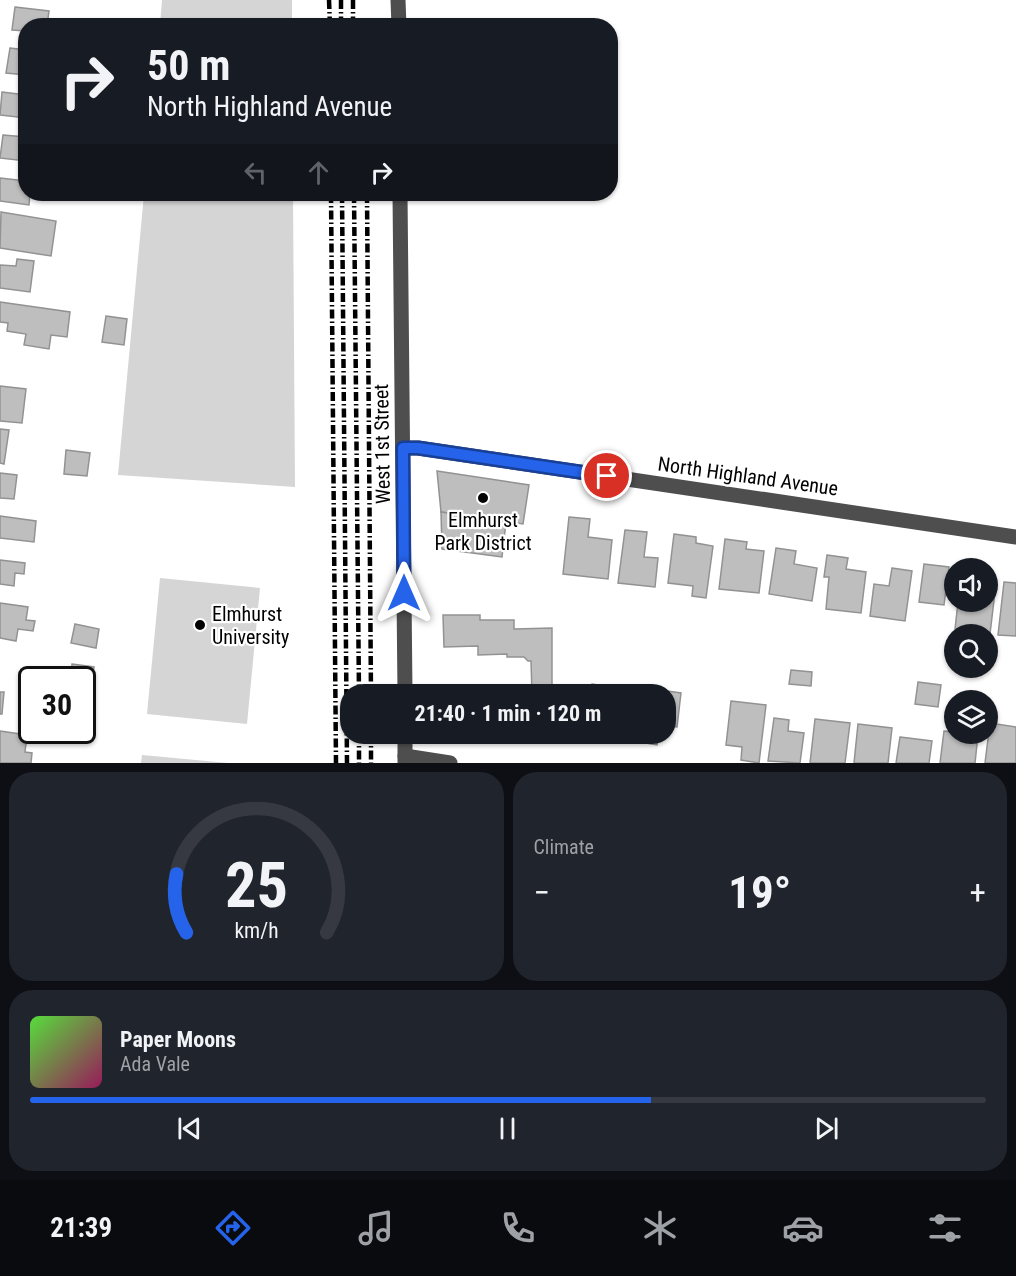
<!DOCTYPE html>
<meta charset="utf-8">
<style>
body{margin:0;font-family:"Roboto Condensed",sans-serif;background:#20242c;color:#f1f3f6;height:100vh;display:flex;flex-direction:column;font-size:22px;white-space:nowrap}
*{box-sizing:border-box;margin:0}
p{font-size:20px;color:#9ea1a6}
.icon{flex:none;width:33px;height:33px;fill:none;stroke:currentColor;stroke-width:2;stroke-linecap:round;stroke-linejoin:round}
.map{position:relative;height:763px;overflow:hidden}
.details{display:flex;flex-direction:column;gap:9px;padding:9px;background:#0d0f14;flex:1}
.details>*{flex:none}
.top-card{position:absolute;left:18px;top:18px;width:600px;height:183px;border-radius:24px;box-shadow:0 2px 4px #0004;background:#171b24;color:#f1f3f6;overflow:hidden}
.buttons{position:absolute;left:944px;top:558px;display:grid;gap:12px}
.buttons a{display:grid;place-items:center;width:54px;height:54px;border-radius:50%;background:#171b24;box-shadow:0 2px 4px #0004;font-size:30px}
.speed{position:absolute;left:18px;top:666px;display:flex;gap:12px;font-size:30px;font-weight:700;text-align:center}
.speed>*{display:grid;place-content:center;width:78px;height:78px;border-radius:50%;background:#171b24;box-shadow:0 2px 4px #0004;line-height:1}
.speed .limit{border:3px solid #111;border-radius:9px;background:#fff;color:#111}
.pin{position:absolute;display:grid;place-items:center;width:51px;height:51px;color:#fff;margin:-26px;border:3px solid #fff;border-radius:50%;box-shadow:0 2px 6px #0007}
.me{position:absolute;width:66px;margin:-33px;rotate:0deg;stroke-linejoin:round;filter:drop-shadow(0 0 4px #0008)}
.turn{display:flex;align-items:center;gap:21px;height:126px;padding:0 30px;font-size:27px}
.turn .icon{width:78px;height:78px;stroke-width:2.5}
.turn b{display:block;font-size:42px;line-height:51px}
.lanes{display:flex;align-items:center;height:57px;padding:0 30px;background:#0003;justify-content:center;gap:30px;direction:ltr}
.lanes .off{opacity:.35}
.big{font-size:45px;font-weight:700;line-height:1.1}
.details .widget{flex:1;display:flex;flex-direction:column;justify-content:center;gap:9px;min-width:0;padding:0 21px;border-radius:24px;background:#20242c}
.details .dial{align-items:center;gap:0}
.dial svg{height:156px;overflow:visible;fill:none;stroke:#363941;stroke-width:7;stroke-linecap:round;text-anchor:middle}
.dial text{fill:#f1f3f6;stroke:none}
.song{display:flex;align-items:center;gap:18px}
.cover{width:72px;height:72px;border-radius:9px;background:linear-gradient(135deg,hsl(110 70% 55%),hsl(330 70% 35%))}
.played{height:6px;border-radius:3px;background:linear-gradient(90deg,#2563eb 65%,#363941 65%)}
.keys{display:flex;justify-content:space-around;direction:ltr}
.heat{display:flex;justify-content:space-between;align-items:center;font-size:33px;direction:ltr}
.details .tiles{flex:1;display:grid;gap:9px;grid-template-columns:1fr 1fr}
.widget:last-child{grid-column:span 2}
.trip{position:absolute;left:340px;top:684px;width:336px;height:60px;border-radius:24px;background:#171b24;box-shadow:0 2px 4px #0004;font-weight:700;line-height:60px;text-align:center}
.menu{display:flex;height:96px;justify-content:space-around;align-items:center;background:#090b0e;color:#9ea1a6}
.menu .icon{width:42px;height:42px}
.menu .active{color:#2563eb}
.menu b{font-size:27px;color:#f1f3f6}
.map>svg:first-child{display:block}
.green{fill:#d5d5d5}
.building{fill:#bebebe;stroke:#929292;stroke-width:1.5}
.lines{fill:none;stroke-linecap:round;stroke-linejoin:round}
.minor{stroke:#4e4e4e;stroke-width:15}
.rail{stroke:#000;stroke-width:4.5;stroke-dasharray:9 3 1.5 3;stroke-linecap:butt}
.route-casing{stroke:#184099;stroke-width:15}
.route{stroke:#2563eb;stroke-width:10}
.poi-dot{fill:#000;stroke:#fff;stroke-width:2}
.labels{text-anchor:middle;stroke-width:4.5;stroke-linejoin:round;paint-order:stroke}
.street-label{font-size:20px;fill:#000;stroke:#fff}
.poi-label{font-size:20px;fill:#000;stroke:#fff}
</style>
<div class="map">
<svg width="1016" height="763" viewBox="0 0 1016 763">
<rect width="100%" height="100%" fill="#fff"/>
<g class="green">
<path d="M162,0H292V25H160Z"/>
<path d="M144,194H293L295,487L118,475Z"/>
<path d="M160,578L260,588L247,724L147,714Z"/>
<path d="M142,755L228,763H141Z"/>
</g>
<g class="building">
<path d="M15,7L49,11L47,26H26V31L12,30Z"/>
<path d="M10,48L26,50V75L6,73Z"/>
<path d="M2,92L26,95V118L0,115Z"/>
<path d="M3,135L26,137V161L0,158Z"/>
<path d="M0,178L26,181V194H30L29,205L0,201Z"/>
<path d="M1,212L56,221L51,256L0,248Z"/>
<path d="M17,259L34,261L30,292L0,288V265L16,266Z"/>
<path d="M0,302L70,312L67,337L51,335L49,349L24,345L26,334L7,331L8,323L0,322Z"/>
<path d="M106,316L127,319L124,345L102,342Z"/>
<path d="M0,386L26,389L22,423L0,421Z"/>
<path d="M0,429L9,430L4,464L0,463Z"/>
<path d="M66,450L90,453L87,476L64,474Z"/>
<path d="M437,471L529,485L523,524L441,512Z"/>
<path d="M0,473L17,475L14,499L0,498Z"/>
<path d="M441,512L506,522L502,557L442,549Z"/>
<path d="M0,516L36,521L34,542L0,538Z"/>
<path d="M569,517L590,519L588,537L612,540L608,579L563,574Z"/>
<path d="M625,530L647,532L644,557L658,558L655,587L618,583Z"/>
<path d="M674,534L696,537V543L713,546L706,598L692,596L693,586L668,583Z"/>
<path d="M725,539L747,542L746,549L764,551L759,593L719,589Z"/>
<path d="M776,548L796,551L794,564L817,568L812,601L769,594Z"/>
<path d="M827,555L848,558L846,569L866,572L861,613L826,609L829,577H824Z"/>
<path d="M0,560L25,563L24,574L15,573L14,586L0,584Z"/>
<path d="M924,564L949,567L944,605L919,602Z"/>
<path d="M892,568L912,571L905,621L870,616L874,584L889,586Z"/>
<path d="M1004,582L1016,583V636L998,635Z"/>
<path d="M987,591L995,592L990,634L955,629L958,602H987Z"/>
<path d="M0,603L28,607L26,620L35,621L33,631L18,629L16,641L0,638Z"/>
<path d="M443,615H480V620H514V629L552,628V694H532L531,661H528L524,657H507V654L478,655V646L444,647Z"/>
<path d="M75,624L99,629L96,648L71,643Z"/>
<path d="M72,664L94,667L91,694L82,693V680H71Z"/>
<path d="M791,670L812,672L811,686L789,684Z"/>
<path d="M918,682L941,685L938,707L915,704Z"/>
<path d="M592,684L634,691L633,694H590Z"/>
<path d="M645,688L681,693L677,727L666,726V694H644Z"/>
<path d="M0,692H4L2,714H0Z"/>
<path d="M731,701L766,705L759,763L741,760L742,747L726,745Z"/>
<path d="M774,718L789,720L788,731L804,733L800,763L768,761Z"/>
<path d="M815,719L850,723L845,763H810Z"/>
<path d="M990,723L1016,727V763H985Z"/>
<path d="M858,724L892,728L888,763H854Z"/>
<path d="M0,731L27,735L25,752L32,753L31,763H0Z"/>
<path d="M944,731L978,735L975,763H940Z"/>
<path d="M640,734H659L657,745L639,742Z"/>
<path d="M900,737L932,741L929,763H896Z"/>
</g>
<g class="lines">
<g class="minor">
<path d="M398,0L399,26"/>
<path d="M400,194L405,694"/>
<path d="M403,448H418L1016,537"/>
<path d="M405,734V763"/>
<path d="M405,756L450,763"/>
</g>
<g class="rail">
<path d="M329,0L330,26"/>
<path d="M341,0V26"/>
<path d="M353,0V26"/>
<path d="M331,194L336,763"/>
<path d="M342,194L347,763"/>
<path d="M354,194L359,694"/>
<path d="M367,194L371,694"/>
<path d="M359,734V763"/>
<path d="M371,734V763"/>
</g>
</g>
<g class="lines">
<defs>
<path id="route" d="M404,593L403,448H418L607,476"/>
</defs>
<use href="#route" class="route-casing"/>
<use href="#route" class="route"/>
</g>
<g class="poi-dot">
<circle cx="483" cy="498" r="6"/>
<circle cx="200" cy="625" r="6"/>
</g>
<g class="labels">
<g class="street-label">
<text transform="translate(382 444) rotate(-91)" y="7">West 1st Street</text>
<text transform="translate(748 476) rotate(8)" y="7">North Highland Avenue</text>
</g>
<g class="poi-label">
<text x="483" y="527">Elmhurst<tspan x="483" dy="23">Park District</tspan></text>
<text x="212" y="621" text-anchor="start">Elmhurst<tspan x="212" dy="23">University</tspan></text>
</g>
</g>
</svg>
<div class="buttons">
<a><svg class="icon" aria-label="sound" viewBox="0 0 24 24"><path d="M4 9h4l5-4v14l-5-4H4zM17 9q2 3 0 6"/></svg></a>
<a><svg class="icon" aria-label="search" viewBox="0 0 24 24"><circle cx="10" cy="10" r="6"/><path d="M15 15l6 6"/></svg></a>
<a><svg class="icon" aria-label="layers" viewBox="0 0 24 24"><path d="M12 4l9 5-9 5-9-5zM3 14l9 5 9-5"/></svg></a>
</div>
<div class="speed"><div class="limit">30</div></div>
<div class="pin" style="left:607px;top:476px;background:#d93025"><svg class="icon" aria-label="arrive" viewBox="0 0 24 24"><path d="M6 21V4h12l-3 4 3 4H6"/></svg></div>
<svg class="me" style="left:404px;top:593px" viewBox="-20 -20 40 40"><path d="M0-17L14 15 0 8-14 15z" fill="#2563eb" stroke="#fff" stroke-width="4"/></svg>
<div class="trip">21:40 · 1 min · 120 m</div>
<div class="top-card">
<div class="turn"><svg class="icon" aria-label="right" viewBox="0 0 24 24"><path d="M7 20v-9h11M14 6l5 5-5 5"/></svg><div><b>50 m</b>North Highland Avenue</div></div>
<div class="lanes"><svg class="icon off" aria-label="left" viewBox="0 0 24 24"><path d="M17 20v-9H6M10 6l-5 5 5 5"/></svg><svg class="icon off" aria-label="ahead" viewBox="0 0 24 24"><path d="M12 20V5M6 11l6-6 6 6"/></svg><svg class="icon" aria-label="right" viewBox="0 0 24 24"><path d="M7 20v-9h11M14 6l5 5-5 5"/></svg></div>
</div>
</div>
<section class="details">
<div class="tiles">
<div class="widget dial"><svg viewBox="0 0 100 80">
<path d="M14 69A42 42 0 1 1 86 69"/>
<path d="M14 69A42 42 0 0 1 9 39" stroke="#2563eb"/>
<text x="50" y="56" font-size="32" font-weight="700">25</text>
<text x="50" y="72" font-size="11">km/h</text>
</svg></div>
<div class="widget"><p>Climate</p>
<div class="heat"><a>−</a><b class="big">19°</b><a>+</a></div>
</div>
<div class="widget">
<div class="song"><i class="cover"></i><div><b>Paper Moons</b><p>Ada Vale</p></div></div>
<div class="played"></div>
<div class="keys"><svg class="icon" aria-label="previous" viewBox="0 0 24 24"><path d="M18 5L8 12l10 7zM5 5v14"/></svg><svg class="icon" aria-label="pause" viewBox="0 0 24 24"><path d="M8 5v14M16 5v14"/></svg><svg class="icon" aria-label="next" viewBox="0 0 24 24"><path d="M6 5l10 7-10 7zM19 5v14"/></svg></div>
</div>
</div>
</section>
<nav class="menu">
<b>21:39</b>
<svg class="icon active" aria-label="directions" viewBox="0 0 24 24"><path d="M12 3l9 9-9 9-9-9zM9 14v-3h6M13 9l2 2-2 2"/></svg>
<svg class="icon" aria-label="music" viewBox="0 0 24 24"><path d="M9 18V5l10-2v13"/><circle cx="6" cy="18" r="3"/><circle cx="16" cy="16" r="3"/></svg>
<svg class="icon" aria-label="phone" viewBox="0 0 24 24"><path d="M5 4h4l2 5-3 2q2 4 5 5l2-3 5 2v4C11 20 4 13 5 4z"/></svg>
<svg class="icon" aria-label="climate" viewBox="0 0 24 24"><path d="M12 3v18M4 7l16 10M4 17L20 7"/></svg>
<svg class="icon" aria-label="car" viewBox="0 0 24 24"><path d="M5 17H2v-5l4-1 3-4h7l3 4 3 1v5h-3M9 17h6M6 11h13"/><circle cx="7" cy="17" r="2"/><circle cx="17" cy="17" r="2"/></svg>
<svg class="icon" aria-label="filters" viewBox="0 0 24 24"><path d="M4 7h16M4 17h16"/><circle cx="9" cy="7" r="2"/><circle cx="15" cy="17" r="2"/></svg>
</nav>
